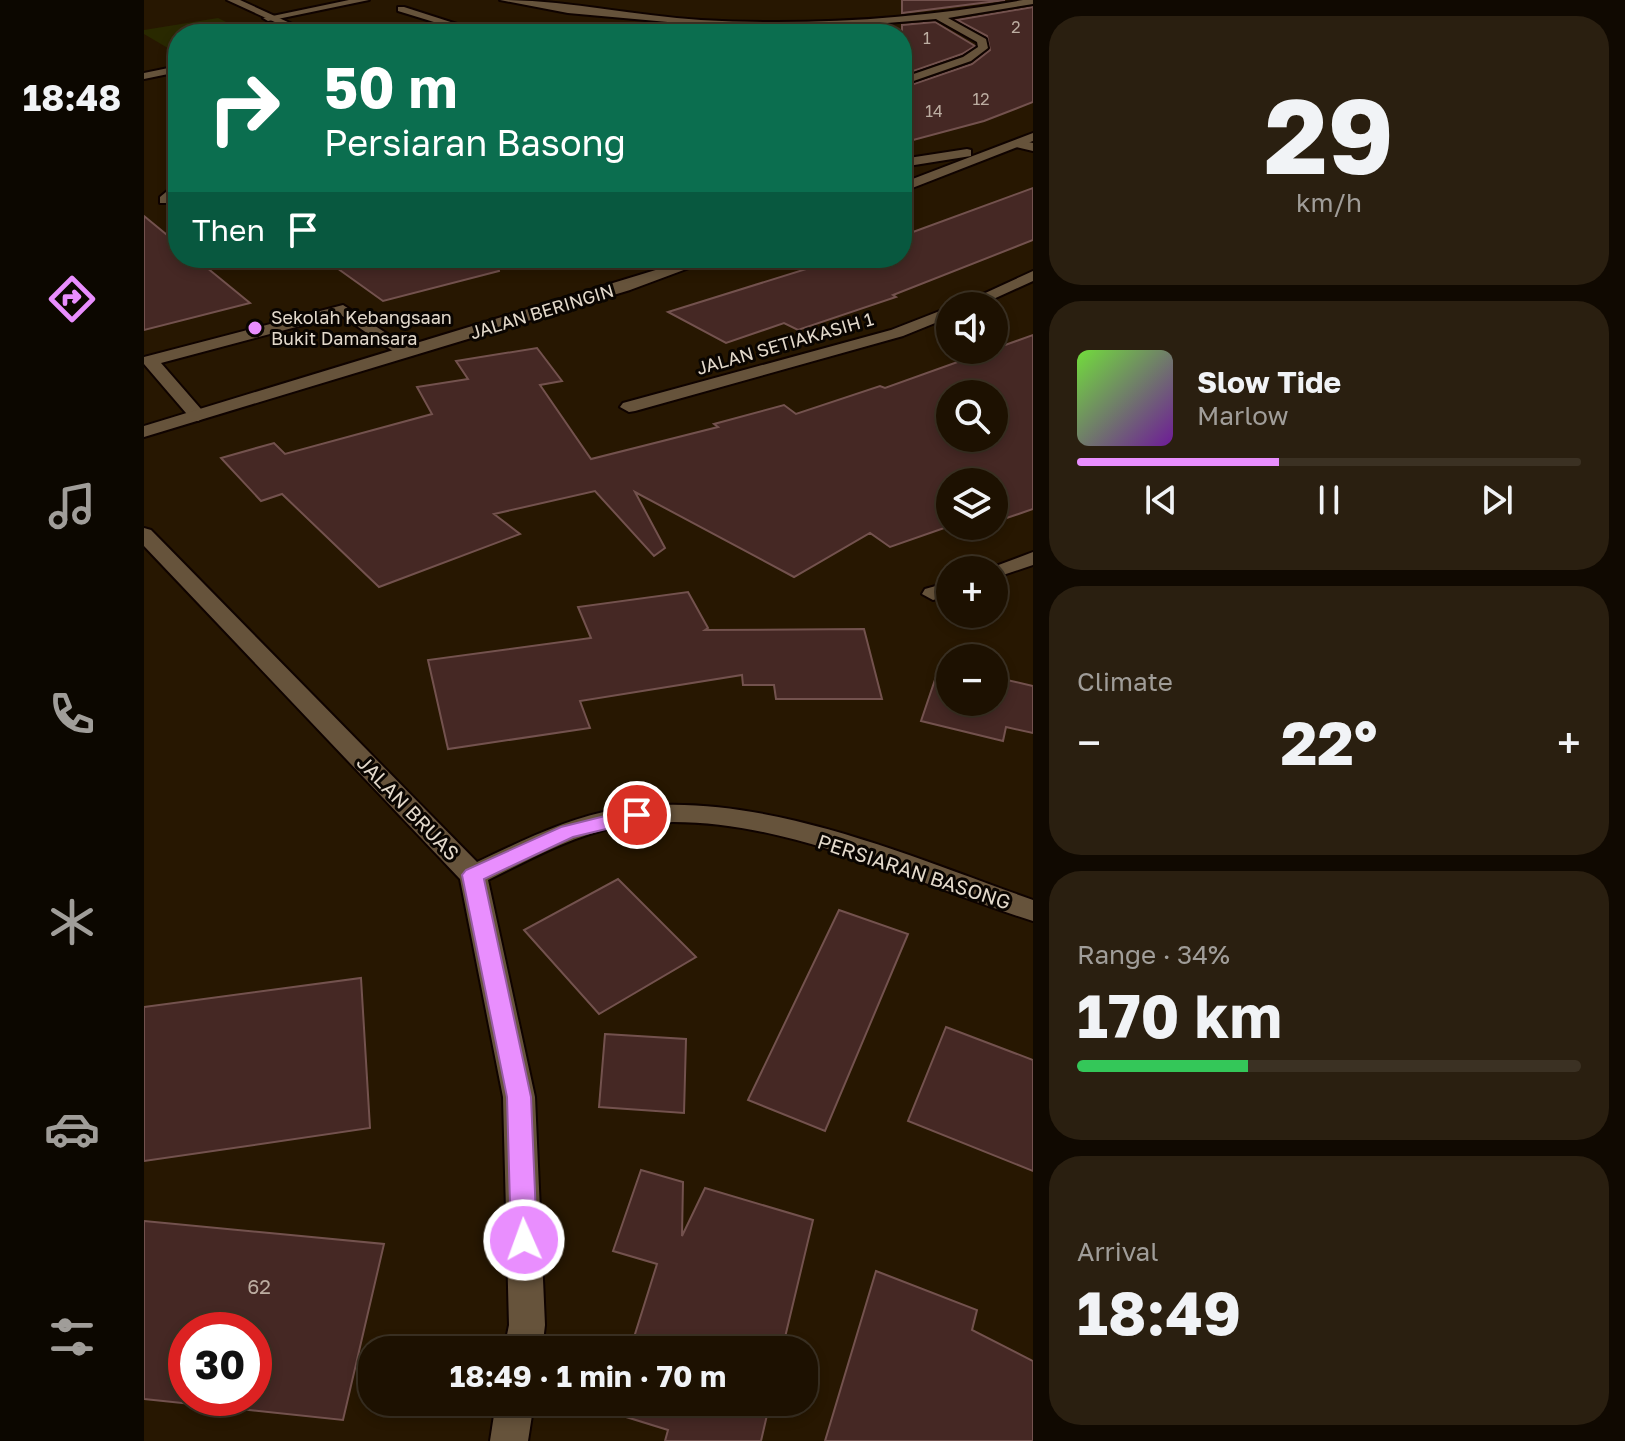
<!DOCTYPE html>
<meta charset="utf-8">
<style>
body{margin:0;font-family:"Golos Text",sans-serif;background:#2a1f10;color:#f1f3f6;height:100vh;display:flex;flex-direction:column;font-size:30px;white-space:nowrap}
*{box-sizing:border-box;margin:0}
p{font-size:26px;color:#a09d99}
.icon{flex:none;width:44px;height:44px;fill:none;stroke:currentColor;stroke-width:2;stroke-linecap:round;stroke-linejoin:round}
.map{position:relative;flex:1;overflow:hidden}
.drawer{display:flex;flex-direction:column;gap:16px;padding:16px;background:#100901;width:592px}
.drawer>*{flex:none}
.top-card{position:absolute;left:24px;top:24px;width:744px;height:244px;border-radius:32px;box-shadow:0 4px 12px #0003,0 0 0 2px #3b3123;background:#0b6e4f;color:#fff;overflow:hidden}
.tools{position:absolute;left:792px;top:292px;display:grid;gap:16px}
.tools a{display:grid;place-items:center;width:72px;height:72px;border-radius:50%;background:#1d1101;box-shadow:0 4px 12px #0003,0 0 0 2px #3b3123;font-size:40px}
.speed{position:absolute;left:24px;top:1312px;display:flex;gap:16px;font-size:40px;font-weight:700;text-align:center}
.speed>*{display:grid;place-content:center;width:104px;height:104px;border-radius:50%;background:#1d1101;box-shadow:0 4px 12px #0003,0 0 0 2px #3b3123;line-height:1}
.speed .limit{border:12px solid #d22;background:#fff;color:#111}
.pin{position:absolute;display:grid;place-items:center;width:68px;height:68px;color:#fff;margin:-34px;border:4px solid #fff;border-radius:50%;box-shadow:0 2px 8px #0007}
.me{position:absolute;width:88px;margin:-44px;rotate:358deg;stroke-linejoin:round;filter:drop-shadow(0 0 6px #0008)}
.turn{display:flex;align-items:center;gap:28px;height:168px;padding:0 24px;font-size:36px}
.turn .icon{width:104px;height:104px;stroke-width:2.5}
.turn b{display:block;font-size:56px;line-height:68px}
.then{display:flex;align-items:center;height:76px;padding:0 24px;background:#0003;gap:16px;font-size:30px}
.big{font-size:60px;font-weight:700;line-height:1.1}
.drawer .card{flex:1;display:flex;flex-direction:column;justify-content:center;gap:12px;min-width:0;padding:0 28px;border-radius:32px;background:#2a1f10}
.drawer .dial{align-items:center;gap:0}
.dial b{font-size:104px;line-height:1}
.song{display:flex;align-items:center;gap:24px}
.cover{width:96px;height:96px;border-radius:12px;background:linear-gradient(135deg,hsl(100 70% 55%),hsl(280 70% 35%))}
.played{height:8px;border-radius:4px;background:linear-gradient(90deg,#e98efe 40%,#3b3123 40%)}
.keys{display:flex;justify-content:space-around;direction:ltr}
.heat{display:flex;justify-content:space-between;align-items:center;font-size:44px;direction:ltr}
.charge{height:12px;border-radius:6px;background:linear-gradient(90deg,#34c759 34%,#3b3123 0)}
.trip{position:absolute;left:214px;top:1336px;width:460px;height:80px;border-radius:32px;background:#1d1101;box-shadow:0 4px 12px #0003,0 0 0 2px #3b3123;font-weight:700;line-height:80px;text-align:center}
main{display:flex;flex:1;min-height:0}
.tabs{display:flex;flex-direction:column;width:144px;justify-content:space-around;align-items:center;background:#0c0700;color:#a09d99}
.tabs .icon{width:56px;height:56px}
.tabs .current{color:#e98efe}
.tabs b{font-size:36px;color:#f1f3f6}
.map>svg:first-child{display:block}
.green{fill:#292900}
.building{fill:#452824;stroke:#73524e;stroke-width:2;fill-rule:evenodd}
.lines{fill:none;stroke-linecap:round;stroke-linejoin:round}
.service-casing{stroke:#0f0300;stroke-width:4}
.minor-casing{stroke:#0f0300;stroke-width:4}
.tertiary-casing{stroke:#0f0300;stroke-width:4}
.service{fill:#66533b;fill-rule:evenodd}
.minor{fill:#66533b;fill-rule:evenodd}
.tertiary{fill:#66533b;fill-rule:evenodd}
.route{fill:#e98efe;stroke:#975ca5;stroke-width:2}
.poi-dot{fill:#e98efe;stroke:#0a0501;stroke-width:3}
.labels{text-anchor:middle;stroke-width:6;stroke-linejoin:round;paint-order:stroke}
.number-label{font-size:16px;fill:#bcada1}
.far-street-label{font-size:18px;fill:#e3d9cb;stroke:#0a0501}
.far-poi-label{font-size:18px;fill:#e3d9cb;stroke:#0a0501;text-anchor:start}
.street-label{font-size:20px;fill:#e3d9cb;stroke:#0a0501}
.near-number-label{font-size:20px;fill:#bcada1}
</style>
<main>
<nav class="tabs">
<b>18:48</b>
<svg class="icon current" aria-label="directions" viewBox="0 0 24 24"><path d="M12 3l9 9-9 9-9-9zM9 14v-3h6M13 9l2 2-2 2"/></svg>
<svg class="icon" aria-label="music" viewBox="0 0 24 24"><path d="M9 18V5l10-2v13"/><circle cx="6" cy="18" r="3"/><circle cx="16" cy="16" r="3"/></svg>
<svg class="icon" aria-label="phone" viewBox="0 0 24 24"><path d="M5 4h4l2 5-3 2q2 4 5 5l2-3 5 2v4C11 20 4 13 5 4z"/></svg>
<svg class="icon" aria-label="climate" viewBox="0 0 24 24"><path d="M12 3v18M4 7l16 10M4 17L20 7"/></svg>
<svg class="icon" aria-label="car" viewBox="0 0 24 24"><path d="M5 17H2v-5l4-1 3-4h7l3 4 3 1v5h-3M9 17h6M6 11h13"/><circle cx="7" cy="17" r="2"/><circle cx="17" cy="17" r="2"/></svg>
<svg class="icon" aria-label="filters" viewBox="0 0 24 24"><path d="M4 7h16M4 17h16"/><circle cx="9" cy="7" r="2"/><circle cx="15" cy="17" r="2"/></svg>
</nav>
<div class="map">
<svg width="889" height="1441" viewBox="0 0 889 1441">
<rect width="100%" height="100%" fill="#271701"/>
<path class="green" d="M74,18L106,34H34V54L0,34V30Z"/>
<g class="building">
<path d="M758,0H861L758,13Z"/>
<path d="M889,7V102L840,121L758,143V88L828,64L846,50L843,36L813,20Z"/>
<path d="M791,22L831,46L818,54L758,75V25Z"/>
<path d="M889,188V240L749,295L752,297L654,330L640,323L582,343L524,312L675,265L682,267L708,258H758V236Z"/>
<path d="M0,216L34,244V258H51L106,303L0,330Z"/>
<path d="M179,258H353L355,271L239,301Z"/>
<path d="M889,335V509L857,520L850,515V482H806V526L746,547L726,533L650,577L491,492L521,548L510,556L451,491L350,514L376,534L235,587L138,494L117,501L77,458L130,443L141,454L288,414L273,387L324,379L312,361L393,348L418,381L396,385L447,459L574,427L570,424L640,405L652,414L736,386L741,388ZM806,394H850V438H806Z"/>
<path d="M544,592L564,628L561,630L720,629L738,699H632L630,685H599L598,675L436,701L446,728L304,749L284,660L447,638L434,607Z"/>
<path d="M796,665L806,667V702H850V677L889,686V733L862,727L859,741L777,721Z"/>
<path d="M474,879L552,957L455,1014L380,930Z"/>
<path d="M695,910L764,934L681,1131L604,1100Z"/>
<path d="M217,978L226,1128L0,1161V1007Z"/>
<path d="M802,1027L889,1060V1171L764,1121Z"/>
<path d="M461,1034L542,1039L540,1113L455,1107Z"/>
<path d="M497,1170L539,1182L538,1236L561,1188L669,1220L638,1350H486L513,1264L469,1251Z"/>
<path d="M0,1221L240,1244L199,1420L0,1399ZM42,1330H110V1398H42Z"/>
<path d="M732,1271L833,1310L828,1330L889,1361V1441H681Z"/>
<path d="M469,1402H626L617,1441H521L524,1430L466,1412Z"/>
</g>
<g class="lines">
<defs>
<g id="service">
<path d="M34,66V72L0,79V73Z"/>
<path d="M34,182V194L26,203H16V197Z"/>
<path d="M199,305L268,350V356H256L197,315L17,363L63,416L54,421L48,420L0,364V357Z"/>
</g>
<g id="minor">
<path d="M205,0H225L124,21L119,18Z"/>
<path d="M356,0C423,0 490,16 557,20C665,26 773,19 879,0H889V4L804,18L842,39L844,48L827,61L758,85V78L819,57L834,47L833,42L792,19L694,27L557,25L424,13Z"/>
<path d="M254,7H260L344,34H329L254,11Z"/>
<path d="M876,140L889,143V151L872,147V141Z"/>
<path d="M889,271V281L834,306H813Z"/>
<path d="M806,307V317L759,336L491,411L485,412L476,407L479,403L747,330Z"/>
<path d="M0,528L7,530L333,862C378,841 425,817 475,809C609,787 765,856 889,900V921C760,881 612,801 473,827C427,836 385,860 344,880L391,1097L401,1325L398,1350H360L365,1325L359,1097L316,879L0,546Z"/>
<path d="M889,552V565L850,578V570H841Z"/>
<path d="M806,582V595L789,600L778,594L781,589Z"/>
<path d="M352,1402H390L384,1441H346Z"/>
</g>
<g id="tertiary">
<path d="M83,0H96L170,34H157Z"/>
<path d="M889,133V141L758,192V183Z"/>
<path d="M823,149L827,150V156L758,167V159Z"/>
<path d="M551,258H572L486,290L0,437V426Z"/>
</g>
</defs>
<use href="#service" class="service-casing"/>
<use href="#minor" class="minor-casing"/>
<use href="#tertiary" class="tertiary-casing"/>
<use href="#service" class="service"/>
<use href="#minor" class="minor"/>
<use href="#tertiary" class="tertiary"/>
</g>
<path class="route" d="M493,808L503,815L500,820L429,837L340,879L387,1097L393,1240L390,1248L380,1252L371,1248L367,1240L363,1097L318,875L322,870L417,827Z"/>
<circle class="poi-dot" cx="111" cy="328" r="8"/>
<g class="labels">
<g class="number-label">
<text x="872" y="33">2</text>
<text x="783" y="44">1</text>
<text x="837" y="105">12</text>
<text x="790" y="117">14</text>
</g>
<g class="far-street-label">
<text transform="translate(398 312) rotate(-17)" y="6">JALAN BERINGIN</text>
<text transform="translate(641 344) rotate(-16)" y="6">JALAN SETIAKASIH 1</text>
</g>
<g class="far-poi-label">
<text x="127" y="324">Sekolah Kebangsaan<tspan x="127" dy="21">Bukit Damansara</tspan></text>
</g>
<g class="street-label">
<text transform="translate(264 808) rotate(46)" y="7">JALAN BRUAS</text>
<text transform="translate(770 872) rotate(18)" y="7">PERSIARAN BASONG</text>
</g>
<g class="near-number-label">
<text x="115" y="1294">62</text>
</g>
</g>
</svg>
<div class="tools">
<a><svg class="icon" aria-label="sound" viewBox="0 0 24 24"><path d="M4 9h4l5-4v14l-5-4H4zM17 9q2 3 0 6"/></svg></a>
<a><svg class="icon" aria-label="search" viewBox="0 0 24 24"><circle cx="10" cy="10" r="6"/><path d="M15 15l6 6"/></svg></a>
<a><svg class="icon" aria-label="layers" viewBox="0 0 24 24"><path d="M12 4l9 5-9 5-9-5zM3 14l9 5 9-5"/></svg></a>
<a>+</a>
<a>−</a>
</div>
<div class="speed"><div class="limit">30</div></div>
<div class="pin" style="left:493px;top:815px;background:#d93025"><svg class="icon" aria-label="arrive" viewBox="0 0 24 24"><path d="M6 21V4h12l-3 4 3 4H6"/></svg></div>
<svg class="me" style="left:380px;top:1240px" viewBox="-20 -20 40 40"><circle r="17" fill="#e98efe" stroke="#fff" stroke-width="3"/><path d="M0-11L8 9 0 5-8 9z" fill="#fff"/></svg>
<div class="trip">18:49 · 1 min · 70 m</div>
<div class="top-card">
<div class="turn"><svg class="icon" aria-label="right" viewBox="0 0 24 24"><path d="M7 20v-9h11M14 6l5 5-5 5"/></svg><div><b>50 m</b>Persiaran Basong</div></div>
<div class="then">Then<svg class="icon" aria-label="arrive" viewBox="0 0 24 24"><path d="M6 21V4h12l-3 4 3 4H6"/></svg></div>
</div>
</div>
<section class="drawer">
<div class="card dial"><b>29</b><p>km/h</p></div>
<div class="card">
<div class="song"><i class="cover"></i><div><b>Slow Tide</b><p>Marlow</p></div></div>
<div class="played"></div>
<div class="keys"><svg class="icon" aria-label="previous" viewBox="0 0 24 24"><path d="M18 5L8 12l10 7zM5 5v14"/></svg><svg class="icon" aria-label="pause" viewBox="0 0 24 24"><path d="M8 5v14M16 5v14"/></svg><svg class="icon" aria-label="next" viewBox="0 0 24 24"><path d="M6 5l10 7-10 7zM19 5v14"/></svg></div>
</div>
<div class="card"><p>Climate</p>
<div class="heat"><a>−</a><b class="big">22°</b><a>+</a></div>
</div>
<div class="card"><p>Range · 34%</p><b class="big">170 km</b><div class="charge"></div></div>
<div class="card"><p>Arrival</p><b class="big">18:49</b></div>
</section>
</main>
